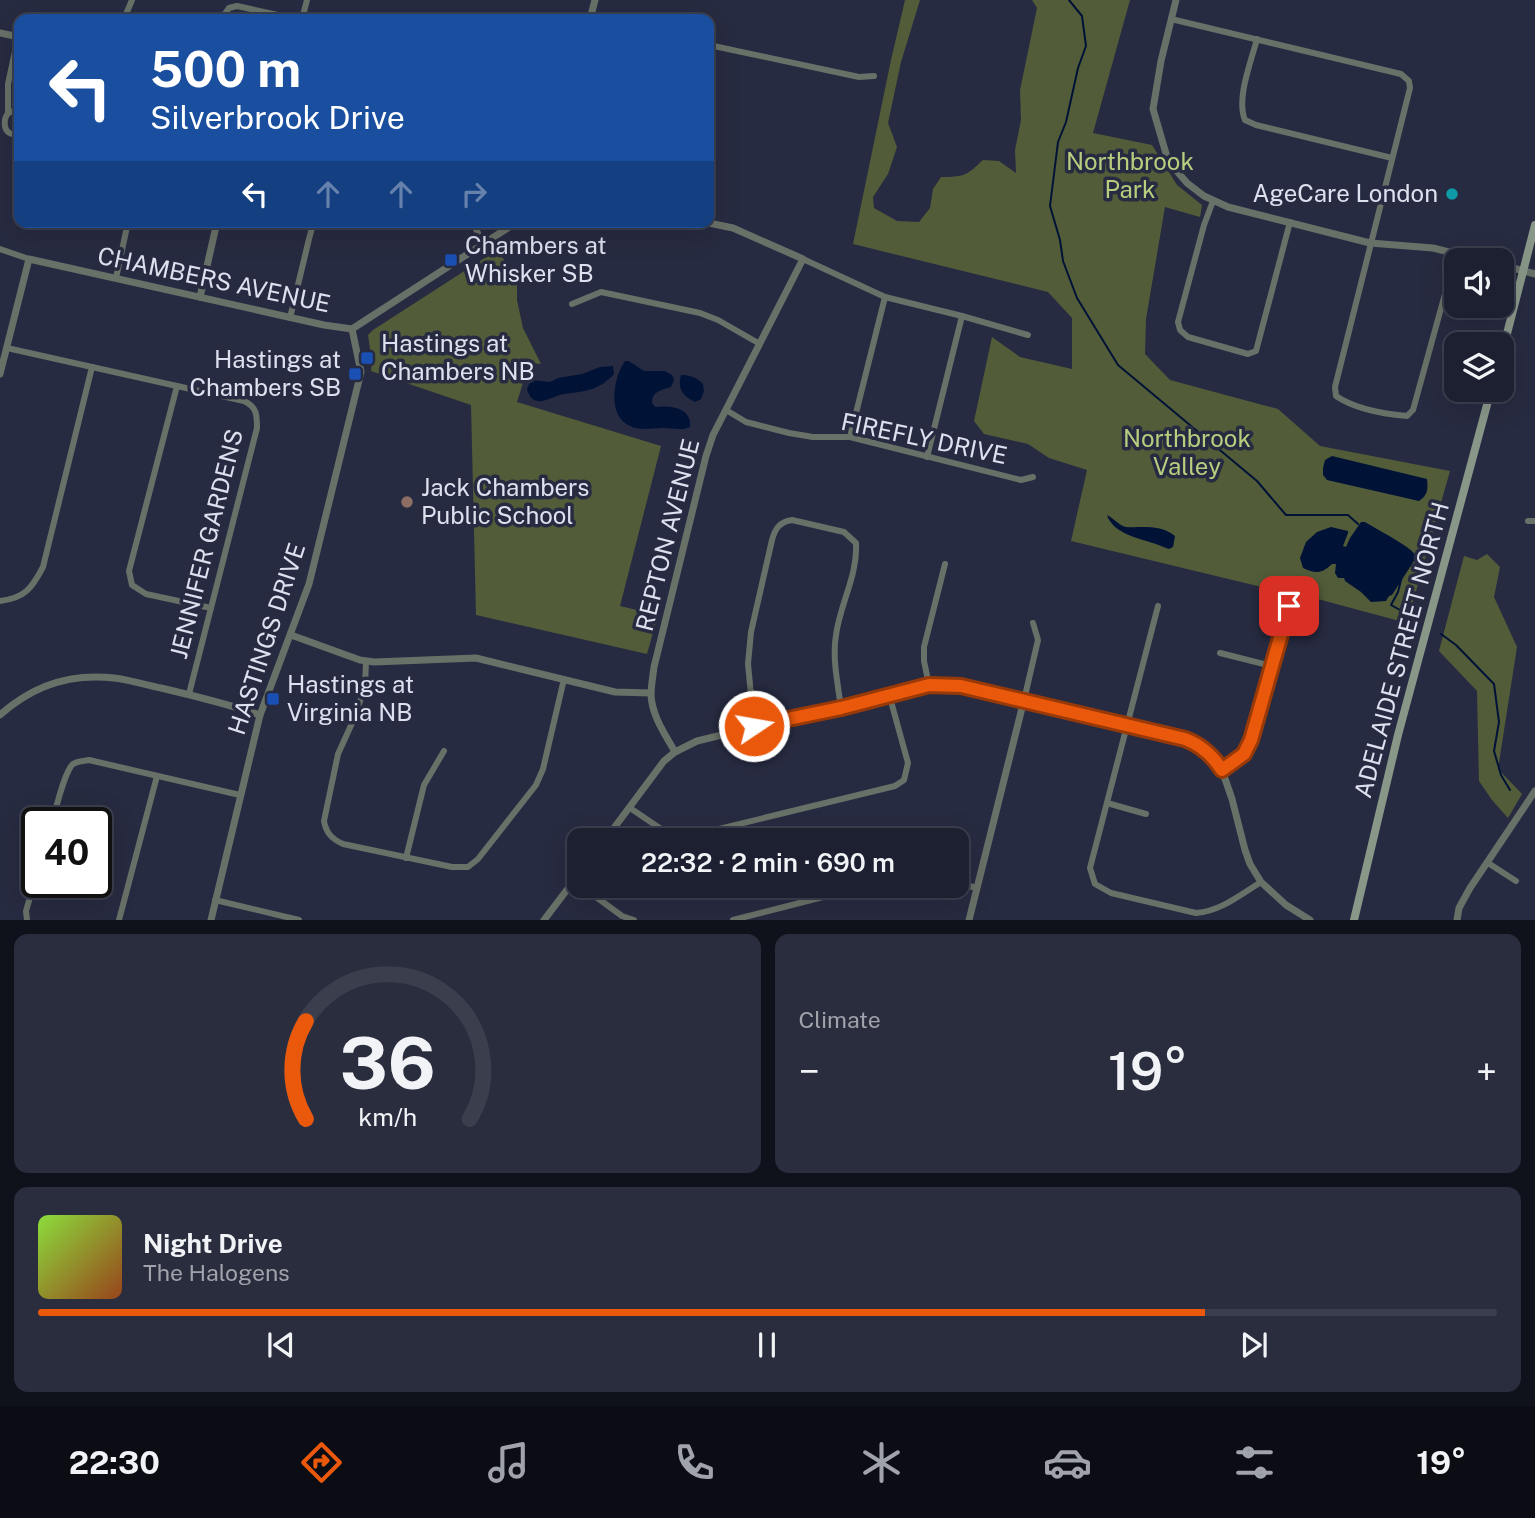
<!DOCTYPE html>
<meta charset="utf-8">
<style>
body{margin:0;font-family:"Public Sans",sans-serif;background:#2a2d3d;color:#f1f3f6;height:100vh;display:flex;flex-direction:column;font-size:26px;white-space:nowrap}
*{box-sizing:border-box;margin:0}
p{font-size:23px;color:#a0a3ab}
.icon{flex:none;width:38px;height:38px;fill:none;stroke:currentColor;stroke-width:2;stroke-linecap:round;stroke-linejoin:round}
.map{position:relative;height:920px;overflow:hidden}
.details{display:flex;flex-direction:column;gap:14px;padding:14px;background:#10121b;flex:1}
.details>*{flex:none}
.guide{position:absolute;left:14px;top:14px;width:700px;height:214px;border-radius:14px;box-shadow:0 7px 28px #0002,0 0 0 2px #3b3e4d;background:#1a4fa0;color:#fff;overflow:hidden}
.buttons{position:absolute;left:1444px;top:248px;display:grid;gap:14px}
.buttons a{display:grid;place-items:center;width:70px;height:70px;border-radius:14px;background:#1d2031;box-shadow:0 7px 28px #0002,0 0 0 2px #3b3e4d;font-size:35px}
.speed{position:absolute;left:21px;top:807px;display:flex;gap:14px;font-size:35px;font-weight:700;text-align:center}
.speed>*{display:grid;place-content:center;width:91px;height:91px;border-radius:50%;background:#1d2031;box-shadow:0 7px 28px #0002,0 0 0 2px #3b3e4d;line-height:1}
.speed .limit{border:4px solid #111;border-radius:10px;background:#fff;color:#111}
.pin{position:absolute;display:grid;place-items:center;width:60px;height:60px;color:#fff;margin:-30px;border-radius:14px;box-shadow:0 4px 10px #0006}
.me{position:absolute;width:77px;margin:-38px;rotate:78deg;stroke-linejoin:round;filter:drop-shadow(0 0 5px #0008)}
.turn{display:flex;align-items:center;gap:24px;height:147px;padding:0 21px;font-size:32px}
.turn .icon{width:91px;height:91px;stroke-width:2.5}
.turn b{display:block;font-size:49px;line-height:60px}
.lanes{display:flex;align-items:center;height:66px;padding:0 21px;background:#0003;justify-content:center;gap:35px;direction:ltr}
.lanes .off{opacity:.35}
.big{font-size:52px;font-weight:600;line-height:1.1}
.details .widget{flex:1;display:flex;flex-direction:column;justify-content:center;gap:10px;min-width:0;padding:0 24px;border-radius:14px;background:#2a2d3d}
.details .dial{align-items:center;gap:0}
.dial svg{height:182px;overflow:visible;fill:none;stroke:#3b3e4d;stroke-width:7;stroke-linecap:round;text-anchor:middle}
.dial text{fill:#f1f3f6;stroke:none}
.song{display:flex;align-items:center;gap:21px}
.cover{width:84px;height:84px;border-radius:10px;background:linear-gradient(135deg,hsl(90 70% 55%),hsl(20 70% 35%))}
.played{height:7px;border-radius:4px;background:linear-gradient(90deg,#ea580c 80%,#3b3e4d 80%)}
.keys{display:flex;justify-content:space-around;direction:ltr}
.heat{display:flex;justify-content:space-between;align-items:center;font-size:38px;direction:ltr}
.details .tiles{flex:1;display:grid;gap:14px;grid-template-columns:1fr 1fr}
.widget:last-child{grid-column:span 2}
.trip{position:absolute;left:567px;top:828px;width:402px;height:70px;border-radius:14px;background:#1d2031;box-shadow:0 7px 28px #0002,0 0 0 2px #3b3e4d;font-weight:600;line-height:70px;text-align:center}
.tab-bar{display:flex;height:112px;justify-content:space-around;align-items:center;background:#0c0d14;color:#a0a3ab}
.tab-bar .icon{width:49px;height:49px}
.tab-bar .on{color:#ea580c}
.tab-bar b{font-size:32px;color:#f1f3f6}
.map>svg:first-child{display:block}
.green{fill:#525c39}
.water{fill:#011237}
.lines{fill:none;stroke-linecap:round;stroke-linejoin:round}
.stream{stroke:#011237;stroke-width:2}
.minor{stroke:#687168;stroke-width:6}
.tertiary{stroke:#687168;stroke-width:7}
.secondary{stroke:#899789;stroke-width:8}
.route-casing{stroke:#983908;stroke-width:18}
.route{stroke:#ea580c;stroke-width:12}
.culture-dot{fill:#0f9aa8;stroke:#272b41;stroke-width:2.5}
.transit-dot{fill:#1a4fb4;stroke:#272b41;stroke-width:2.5}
.education-dot{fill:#8d6e63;stroke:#272b41;stroke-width:2.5}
.labels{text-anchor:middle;stroke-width:7;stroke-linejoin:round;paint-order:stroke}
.park-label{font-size:24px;fill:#b8ce7e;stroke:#272b41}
.poi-label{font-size:24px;fill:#dde1ef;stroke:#272b41;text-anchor:start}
.street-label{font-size:24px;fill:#dde1ef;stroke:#272b41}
</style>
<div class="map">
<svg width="1535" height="920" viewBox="0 0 1535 920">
<rect width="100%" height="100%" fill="#272b41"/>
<g class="green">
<path d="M905,0H920L901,62L888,123L897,147L888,174L873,197L874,208L897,221L919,222L930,208L933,189L941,177C964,177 966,176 983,160L999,161L1016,173L1015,150L1021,120L1020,90L1037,8L1032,0H1130L1093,133L1152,145L1177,185L1202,205L1200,217L1165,207L1146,319L1145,354L1170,380L1278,409L1320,446L1450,471L1407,623L1299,594L1286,593L1071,541L1087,470L1049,458L1028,444L984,434L974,421L992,337L1020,357L1072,369V318L1048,292L853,244L891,60Z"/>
<path d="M497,250L517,278V300L523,328L541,364L529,363L517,402L661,446L620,606L658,615L647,654L476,615L471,405L371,371L372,363L368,335L373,330Z"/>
<path d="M1487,554L1500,567L1494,597L1517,647L1498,769L1522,794L1508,818L1492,800L1479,781L1477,691L1439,651L1464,556L1477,560Z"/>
</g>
<g class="water">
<path d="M625,361H629L644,371H665L672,375L674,380L671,387C662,390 652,391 652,403L655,407C671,405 692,408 690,427C681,431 673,428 663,428C652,428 640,431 630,426C607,416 613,378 625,361Z"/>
<path d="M613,366L614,374C598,391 586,391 564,394C550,397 533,411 527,389L531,380L550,382L558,378L582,374L600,367Z"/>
<path d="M681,375C690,375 696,377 703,384L704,391L701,399L695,402C683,396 677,389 681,375Z"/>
<path d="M1332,456L1427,479C1428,489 1428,495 1419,501L1327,480L1323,475V468L1325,460Z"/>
<path d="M1107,515C1113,518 1120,526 1126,527C1143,528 1160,524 1175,536L1173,547L1169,549L1166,548C1148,539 1114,537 1107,515Z"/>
<path d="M1361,522H1365C1374,528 1412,547 1415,555C1415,557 1414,559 1414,561L1392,595L1389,596L1386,601L1371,602L1361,592L1345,581L1344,578H1338L1335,573L1336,564H1332C1321,574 1316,574 1303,568L1300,558L1306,542L1317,532L1331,527L1348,531V533L1343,546L1346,547L1350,538Z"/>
</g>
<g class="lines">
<g class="stream">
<path d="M1069,0L1082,16L1086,46L1078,68L1066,122L1058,142L1050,206L1060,240L1063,261L1077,298L1118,365L1257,481L1286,515H1348L1358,524"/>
<path d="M1400,610L1391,605L1398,592L1401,580"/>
<path d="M1441,634L1456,645L1494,684L1499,722L1494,751L1501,775L1510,790"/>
</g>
<g class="minor">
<path d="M591,17L599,19"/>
<path d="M124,19L132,0"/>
<path d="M221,19L229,8L237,6L296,19"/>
<path d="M302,19L307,0"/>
<path d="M1171,19L1401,74L1409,81L1410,88L1335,387L1336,396C1355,409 1384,414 1407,416L1413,410L1456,254"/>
<path d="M1257,39C1251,62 1236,99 1245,120L1256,125L1392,158"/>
<path d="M709,45L859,77L874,76"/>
<path d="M8,111V84L18,37"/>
<path d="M19,113C0,103 0,143 19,132"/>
<path d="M1213,201L1204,225L1178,322L1180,330L1188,337L1248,354L1256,351L1290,222"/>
<path d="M472,222L484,244"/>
<path d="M0,249L29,259"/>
<path d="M803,259L885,297L962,316L1028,335"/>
<path d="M116,278L128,222"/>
<path d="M572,304L601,292L700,313L718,320L760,344"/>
<path d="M290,318L309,239L312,228L317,222"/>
<path d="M7,348L244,401C257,407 257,415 257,428L189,694"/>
<path d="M177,386L129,571L132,585L146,594L211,608"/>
<path d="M726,410L746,422L789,433L813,437H850L1021,480L1033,477"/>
<path d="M850,437L885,297"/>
<path d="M927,457L962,316"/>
<path d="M1528,521H1535"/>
<path d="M0,601C25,598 32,588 43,567L92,367"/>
<path d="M1158,606L1090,868L1095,884L1111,893L1196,913C1221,911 1240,895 1261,882"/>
<path d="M1220,653L1272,666"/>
<path d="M366,661L365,687L353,721L338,754L324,821C326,833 332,839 343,844L452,867H468L478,859L536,785L543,769L564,679"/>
<path d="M929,685L924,661V647L945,564"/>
<path d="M1024,700L1038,640L1033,623"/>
<path d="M754,726L748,664L751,632L772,540C775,529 779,522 792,520L844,532L856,543C858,575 840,604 836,635C832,659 838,684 841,708"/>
<path d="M1222,770L1244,754L1251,740L1290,600"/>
<path d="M1107,803L1146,814"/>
<path d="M630,808L667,833L686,837L895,786L904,780L908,763L889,694"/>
<path d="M52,822C56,810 64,772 73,764C77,761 84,761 89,760L240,795"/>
<path d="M406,858L424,785L444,751"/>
<path d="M1488,863L1516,881"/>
<path d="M957,883L977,888"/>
<path d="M581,886L622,916L634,920"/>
<path d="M215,900L299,920"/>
<path d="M27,920L26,911L37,873"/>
<path d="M119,920L157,776"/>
<path d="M733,920L866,886"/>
</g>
<g class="tertiary">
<path d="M1176,0L1161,61L1153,109L1167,157L1175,169L1187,183L1204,196L1228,207L1370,243L1433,248L1485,261"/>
<path d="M590,19L595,0"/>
<path d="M0,33L19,37"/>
<path d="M1502,265L1535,274"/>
<path d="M200,297L217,222"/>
<path d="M0,374L29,259L324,325L352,329L517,222"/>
<path d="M291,635L360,660L374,662L476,658L615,692L651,693"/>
<path d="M0,715C32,686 71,673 114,678C130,680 146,685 161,688C195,696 228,704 260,715"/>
<path d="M675,752C665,734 652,716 651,695C651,686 653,676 654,667L706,456L713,435L803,259L733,228L704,222"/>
<path d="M605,840L664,761L675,752L697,741L929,685L961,686L1128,724L1185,739L1195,743L1216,761L1222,770L1232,799L1245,850L1250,864L1261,882L1286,905L1310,920"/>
<path d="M211,920L260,715L309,584L361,372L352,329"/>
<path d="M544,920L579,874"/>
<path d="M969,920L1024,700"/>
<path d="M1457,920L1459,908L1470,888L1535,791"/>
</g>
<g class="secondary">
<path d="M1502,353L1535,225"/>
<path d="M1354,920L1398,735L1491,390"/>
</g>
</g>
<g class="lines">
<defs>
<path id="route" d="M754,726L841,708L929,685L961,686L1185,739C1201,745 1213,756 1222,770L1244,754L1251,740L1289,606"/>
</defs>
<use href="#route" class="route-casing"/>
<use href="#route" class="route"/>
</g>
<circle class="culture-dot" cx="1452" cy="194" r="7"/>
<g class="transit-dot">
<rect x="444" y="253" width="14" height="14" rx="3.5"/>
<rect x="360" y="351" width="14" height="14" rx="3.5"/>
<rect x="348" y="367" width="14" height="14" rx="3.5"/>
<rect x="266" y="692" width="14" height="14" rx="3.5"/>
</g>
<circle class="education-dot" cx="407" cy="502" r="7"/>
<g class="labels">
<g class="park-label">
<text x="1130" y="170">Northbrook<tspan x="1130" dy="28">Park</tspan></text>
<text x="1187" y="447">Northbrook<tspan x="1187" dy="28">Valley</tspan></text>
</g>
<g class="poi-label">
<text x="1438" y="202" text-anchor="end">AgeCare London</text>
<text x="465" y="254">Chambers at<tspan x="465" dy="28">Whisker SB</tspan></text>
<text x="381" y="352">Hastings at<tspan x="381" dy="28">Chambers NB</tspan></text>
<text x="341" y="368" text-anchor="end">Hastings at<tspan x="341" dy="28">Chambers SB</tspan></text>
<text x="421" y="496">Jack Chambers<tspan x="421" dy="28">Public School</tspan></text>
<text x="287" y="693">Hastings at<tspan x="287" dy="28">Virginia NB</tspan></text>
</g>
<g class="street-label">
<text transform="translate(214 280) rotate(12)" y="8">CHAMBERS AVENUE</text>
<text transform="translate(924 439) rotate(12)" y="8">FIREFLY DRIVE</text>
<text transform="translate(668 535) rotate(-76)" y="8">REPTON AVENUE</text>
<text transform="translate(207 544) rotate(-76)" y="8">JENNIFER GARDENS</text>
<text transform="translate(267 639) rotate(-72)" y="8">HASTINGS DRIVE</text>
<text transform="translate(1402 650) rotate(-75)" y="8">ADELAIDE STREET NORTH</text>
</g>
</g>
</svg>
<div class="buttons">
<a><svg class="icon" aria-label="sound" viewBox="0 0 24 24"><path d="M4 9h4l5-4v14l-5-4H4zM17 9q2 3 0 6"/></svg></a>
<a><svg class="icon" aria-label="layers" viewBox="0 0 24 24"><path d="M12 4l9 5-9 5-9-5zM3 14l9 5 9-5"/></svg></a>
</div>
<div class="speed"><div class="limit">40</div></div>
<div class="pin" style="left:1289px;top:606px;background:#d93025"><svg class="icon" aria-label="arrive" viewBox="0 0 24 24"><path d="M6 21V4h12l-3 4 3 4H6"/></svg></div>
<svg class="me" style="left:754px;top:726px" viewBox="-20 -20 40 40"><circle r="17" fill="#ea580c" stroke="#fff" stroke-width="3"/><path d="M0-11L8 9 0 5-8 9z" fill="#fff"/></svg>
<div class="trip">22:32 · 2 min · 690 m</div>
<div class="guide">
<div class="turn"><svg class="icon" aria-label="left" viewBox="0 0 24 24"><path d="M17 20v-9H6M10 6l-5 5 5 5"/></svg><div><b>500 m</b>Silverbrook Drive</div></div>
<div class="lanes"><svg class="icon" aria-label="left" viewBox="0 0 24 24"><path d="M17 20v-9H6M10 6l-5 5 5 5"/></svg><svg class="icon off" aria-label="ahead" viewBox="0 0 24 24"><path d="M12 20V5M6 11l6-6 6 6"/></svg><svg class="icon off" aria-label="ahead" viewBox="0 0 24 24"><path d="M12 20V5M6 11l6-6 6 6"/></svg><svg class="icon off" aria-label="right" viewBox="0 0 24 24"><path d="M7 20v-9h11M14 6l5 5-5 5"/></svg></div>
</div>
</div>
<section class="details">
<div class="tiles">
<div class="widget dial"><svg viewBox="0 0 100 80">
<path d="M14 69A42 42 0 1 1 86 69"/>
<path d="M14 69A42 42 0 0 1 14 26" stroke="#ea580c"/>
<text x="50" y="56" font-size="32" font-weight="700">36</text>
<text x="50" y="72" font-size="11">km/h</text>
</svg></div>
<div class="widget"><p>Climate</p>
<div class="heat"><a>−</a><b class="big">19°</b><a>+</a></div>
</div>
<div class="widget">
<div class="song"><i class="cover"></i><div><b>Night Drive</b><p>The Halogens</p></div></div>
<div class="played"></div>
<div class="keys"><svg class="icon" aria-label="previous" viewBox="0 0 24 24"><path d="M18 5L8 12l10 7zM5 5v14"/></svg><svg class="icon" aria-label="pause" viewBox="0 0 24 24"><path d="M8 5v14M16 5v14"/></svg><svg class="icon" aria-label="next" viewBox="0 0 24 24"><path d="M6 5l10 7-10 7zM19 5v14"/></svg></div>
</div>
</div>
</section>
<nav class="tab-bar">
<b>22:30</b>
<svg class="icon on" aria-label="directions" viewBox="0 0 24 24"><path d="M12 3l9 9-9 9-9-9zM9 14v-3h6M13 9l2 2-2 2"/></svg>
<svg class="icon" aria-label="music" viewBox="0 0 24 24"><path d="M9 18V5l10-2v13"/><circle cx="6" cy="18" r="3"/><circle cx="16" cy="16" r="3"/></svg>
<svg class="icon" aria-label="phone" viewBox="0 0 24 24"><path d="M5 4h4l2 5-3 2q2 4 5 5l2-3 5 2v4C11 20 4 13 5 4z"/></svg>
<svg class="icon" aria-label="climate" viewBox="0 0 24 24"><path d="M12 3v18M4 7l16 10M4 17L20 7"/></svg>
<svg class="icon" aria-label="car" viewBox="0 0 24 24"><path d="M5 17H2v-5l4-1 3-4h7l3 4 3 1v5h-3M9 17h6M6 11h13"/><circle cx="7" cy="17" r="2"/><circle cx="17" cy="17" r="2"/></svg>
<svg class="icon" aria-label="filters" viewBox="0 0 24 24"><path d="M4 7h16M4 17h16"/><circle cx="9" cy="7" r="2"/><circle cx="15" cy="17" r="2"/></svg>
<b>19°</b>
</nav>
